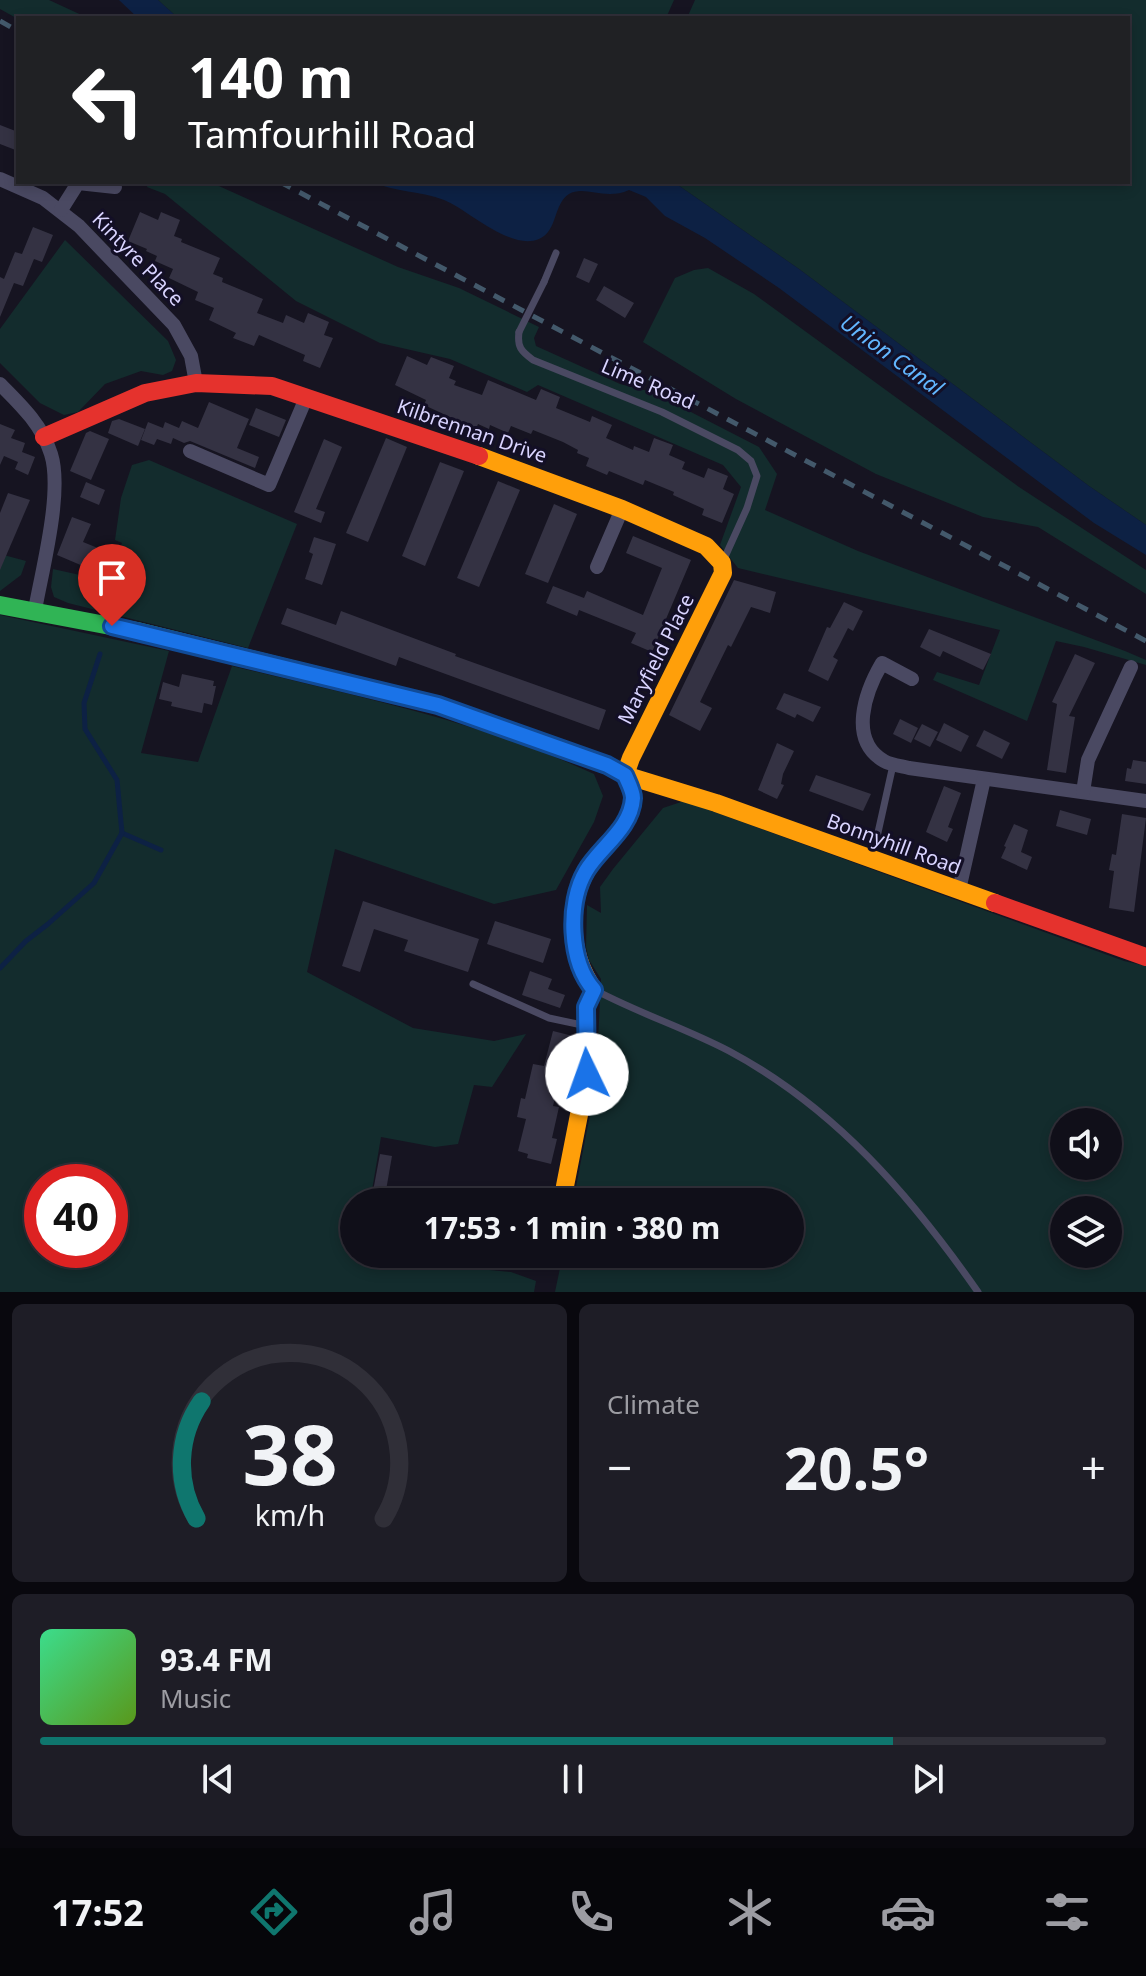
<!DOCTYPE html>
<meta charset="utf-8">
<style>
body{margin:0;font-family:"Noto Sans",sans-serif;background:#1e1d26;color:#f1f3f6;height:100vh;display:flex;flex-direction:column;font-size:30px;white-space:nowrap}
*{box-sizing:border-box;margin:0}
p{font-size:26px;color:#9c9ca2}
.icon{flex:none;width:44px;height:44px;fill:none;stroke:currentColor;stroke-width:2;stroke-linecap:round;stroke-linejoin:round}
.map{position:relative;height:1292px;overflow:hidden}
.side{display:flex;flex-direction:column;gap:12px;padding:12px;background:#09080e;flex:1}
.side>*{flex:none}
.guide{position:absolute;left:16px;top:16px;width:1114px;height:168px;border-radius:0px;box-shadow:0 4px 12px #0003,0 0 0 2px #302f38;background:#202124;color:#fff;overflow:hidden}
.controls{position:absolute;left:1050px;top:1108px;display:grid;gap:16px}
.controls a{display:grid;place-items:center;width:72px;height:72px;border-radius:50%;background:#100f19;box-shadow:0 4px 12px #0003,0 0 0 2px #302f38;font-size:40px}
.speed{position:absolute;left:24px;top:1164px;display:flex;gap:16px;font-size:40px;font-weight:700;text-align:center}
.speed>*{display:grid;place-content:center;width:104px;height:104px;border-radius:50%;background:#100f19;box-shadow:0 4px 12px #0003,0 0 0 2px #302f38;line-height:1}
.speed .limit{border:12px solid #d22;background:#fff;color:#111}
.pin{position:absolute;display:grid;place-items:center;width:68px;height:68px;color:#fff;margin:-82px -34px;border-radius:50% 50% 50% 0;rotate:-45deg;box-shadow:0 0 8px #0007}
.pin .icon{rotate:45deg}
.me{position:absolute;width:88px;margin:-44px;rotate:357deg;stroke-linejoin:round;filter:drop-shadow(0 0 6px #0008)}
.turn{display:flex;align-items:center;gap:28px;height:168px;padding:0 40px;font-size:36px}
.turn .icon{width:104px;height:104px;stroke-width:2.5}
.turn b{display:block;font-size:56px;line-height:68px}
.big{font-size:60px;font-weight:700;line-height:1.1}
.side .card{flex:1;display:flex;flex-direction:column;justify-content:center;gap:12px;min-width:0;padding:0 28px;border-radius:12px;background:#1e1d26}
.side .dial{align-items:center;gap:0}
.dial svg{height:208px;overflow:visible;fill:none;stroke:#302f38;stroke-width:7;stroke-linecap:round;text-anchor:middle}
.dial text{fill:#f1f3f6;stroke:none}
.song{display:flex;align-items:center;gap:24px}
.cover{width:96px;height:96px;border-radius:12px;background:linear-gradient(135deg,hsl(150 70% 55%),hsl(90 70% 35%))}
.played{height:8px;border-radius:4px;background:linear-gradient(90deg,#0f766e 80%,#302f38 80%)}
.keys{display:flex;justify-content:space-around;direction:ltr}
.heat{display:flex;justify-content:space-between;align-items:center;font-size:44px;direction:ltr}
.side .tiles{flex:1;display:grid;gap:12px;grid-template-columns:1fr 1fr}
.card:last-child{grid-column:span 2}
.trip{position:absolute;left:340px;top:1188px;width:464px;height:80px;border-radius:40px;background:#100f19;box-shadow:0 4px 12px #0003,0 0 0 2px #302f38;font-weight:700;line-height:80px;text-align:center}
.tab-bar{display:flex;height:128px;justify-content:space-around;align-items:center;background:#06060a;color:#9c9ca2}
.tab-bar .icon{width:56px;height:56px}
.tab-bar .on{color:#0f766e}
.tab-bar b{font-size:36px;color:#f1f3f6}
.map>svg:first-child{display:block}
.green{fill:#132c2d;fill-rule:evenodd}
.water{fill:#0d2144}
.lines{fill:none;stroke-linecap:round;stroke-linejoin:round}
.stream{stroke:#0d2144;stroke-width:5}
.building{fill:#343243}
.lane{stroke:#4a4962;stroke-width:7}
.street{stroke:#4a4962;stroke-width:14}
.fast{stroke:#30b455;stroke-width:18}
.slow{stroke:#ff9f0a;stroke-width:18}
.jam{stroke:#e5322d;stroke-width:18}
.rail{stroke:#43596b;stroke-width:5;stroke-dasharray:12 10;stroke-linecap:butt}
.lane-bridge{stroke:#4a4962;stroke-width:7}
.route-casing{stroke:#114b97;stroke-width:20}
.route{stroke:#1a73e8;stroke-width:14}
.labels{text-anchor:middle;stroke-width:6;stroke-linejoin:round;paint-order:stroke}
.street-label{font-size:20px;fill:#d9d4ff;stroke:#130f26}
.water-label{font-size:22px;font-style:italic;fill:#62b6ff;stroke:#130f26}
</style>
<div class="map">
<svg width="1146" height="1292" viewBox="0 0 1146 1292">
<rect width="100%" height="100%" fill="#161421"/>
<g class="green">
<path d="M0,0H49L88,18L18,19L0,9Z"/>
<path d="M158,0H674L666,18H178Z"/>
<path d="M695,0H1146V525L1089,486L799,269L675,183L660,182H1128V18H687Z"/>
<path d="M149,182H210L398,267L459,288L539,327L534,338L536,346L620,384L652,392L759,447L777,474L765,510L858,551L1125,651L1146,660V665L1084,647L1056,641L1027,721L933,680L937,672L979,685L1000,630L738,568L720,545L741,487L723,465L538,385L527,392L450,359L380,343L296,301L165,194L147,187Z"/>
<path d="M65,240L168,341L176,360L172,371L163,375L141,371L105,384L78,412L64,415L40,403L0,363V329Z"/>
<path d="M708,268L754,294L1019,487L1146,570V594L1038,527L983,517L876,474L736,399L643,342L675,278L694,270Z"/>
<path d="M149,460L297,524L248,648L68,603L54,597L51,587L53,569L107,581L122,543L115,540L121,498L132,465Z"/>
<path d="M0,554L26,561L21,575L0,591Z"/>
<path d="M0,615L169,651L141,753L198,762L232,666C352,695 482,722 594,774L603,796L594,822L556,890L494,904L335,849L307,972L413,1028L494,1041L526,1034L492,1087L474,1085L458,1144L435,1147L381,1137L370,1202H354V1254H390L448,1266L511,1272L536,1281L534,1292H0ZM42,1182H110V1250H42Z"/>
<path d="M684,801L1124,961L1146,966V1292H555L563,1254H790V1202H573L596,1084L601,979L589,960L586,947L587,905L601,913L600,887L613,869L663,808ZM1064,1122H1108V1166H1064ZM1064,1210H1108V1254H1064Z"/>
</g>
<g class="water">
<path d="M119,0H158L178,18H138Z"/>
<path d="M372,182L675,183L799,269L1089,486L1146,525V555L1094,523L779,288L705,238L665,216L646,197L629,190C605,201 585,185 569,194C553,204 558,231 539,239C510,251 469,210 444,200C421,191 395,192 372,182Z"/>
</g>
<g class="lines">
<g class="stream">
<path d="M122,833L161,850"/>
<path d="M0,968L26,941L48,924L94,883L122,833L117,780L85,729L84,703L100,654"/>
</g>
</g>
<g class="building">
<path d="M0,125L18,132V151L0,144Z"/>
<path d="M140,212L158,220L161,212L180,220L174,236L182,239L181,242L220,258L213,274L223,278L222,282L263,299L257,313L283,323L286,315L304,323L308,313L329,322L324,335L333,338L320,368L303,361L305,355L259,335L254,346L233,338L236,333L209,320L214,308L195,300L198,292L169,278L173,269L155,261L157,256L146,251L147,249L128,241Z"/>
<path d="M33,227L53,235L42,262L34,259L23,286L14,283L0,317V277L4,279L15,252L22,254Z"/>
<path d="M584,258L598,264L589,283L576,277Z"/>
<path d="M604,286L634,303L625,318L596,300Z"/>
<path d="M407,356L427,365L431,357L454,366L449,378L456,381L454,385L482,395L488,380L536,400L541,389L560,397L556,408L590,422L592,416L612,425L606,438L633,450L634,446L649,452L654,438L673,445L669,455L685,462L682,469L704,478L708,468L728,476L723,489L734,494L722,523L702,515L704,509L673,495L674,492L645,480L643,485L609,471L607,475L586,466L589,458L577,453L578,450L563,442L533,430L531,434L511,426L508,433L490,425L489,429L478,424L476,429L424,405L426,400L395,385Z"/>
<path d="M209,402L249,419L237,448L259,457L255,468L190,441L184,443L173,438L171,444L157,439L154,445L141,440L148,422L163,428L165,422L179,428L182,421L198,428Z"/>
<path d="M256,408L286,420L279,437L249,425Z"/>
<path d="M119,419L145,429L138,446L108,433L112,421Z"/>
<path d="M0,424L15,430L11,438L25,443L22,452L35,457L28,475L15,469L18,462L4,456L0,465Z"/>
<path d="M90,431L109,439L91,480L70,471L86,433Z"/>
<path d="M386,438L407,447L368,542L346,533Z"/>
<path d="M324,439L342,447L316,509L325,512L321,523L294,512Z"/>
<path d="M440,462L464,471L425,566L402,556Z"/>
<path d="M498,481L520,490L479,587L457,578Z"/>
<path d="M86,482L105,490L99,505L80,497Z"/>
<path d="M8,493L30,500L0,570V513Z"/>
<path d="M554,504L577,514L548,583L525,574Z"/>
<path d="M72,517L91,524L83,542L115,555L108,571L92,565L90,569L57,555Z"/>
<path d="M633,536L691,560L652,652L631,643L636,633L579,610L577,616L546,603L553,586L584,598L587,591L643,615L662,568L626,553Z"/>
<path d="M314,537L336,544L322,585L305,579L313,554L309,552Z"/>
<path d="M734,580L776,592L770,613L751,607L731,647L728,645L700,702L712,708L700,731L669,715Z"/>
<path d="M844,602L863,611L853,631L848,628L839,646L833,657L838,660L828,681L808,671L827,627L830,628Z"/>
<path d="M287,608L336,625L341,611L456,654L455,656L606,710L599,730L399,657L396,666L281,624Z"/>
<path d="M929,629L991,654L983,670L943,651L940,657L920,647Z"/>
<path d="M1075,654L1095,663L1069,716L1075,717L1066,773L1047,770L1057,704L1052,702Z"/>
<path d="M182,674L214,681L213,686H216L212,705L204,703L202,713L171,706L172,702L159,699L163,682L179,687Z"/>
<path d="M784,693L821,707L813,722L797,714L795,718L776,709Z"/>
<path d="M900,719L918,728L911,743L893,734Z"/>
<path d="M944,723L969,736L961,752L936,740Z"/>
<path d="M922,724L938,732L930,747L914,739Z"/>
<path d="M984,730L1010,743L1002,759L976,746Z"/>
<path d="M777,743L794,751L783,774L781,784L784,785L777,799L758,790Z"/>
<path d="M1133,760L1146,762V784L1125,781L1127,768L1131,769Z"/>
<path d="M816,775L871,794L863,811L809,791Z"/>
<path d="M944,786L961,793L948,827L953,829L947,842L926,832Z"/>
<path d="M1060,810L1091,819L1087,835L1056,826Z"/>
<path d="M1122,814L1146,818L1134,912L1109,908L1114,871L1109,870L1112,854L1116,855Z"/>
<path d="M1014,824L1028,830L1021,852L1032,857L1027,870L1001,858L1006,847L1004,846Z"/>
<path d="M363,901L479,939L468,972L404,951L408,940L374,929L360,972L342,966Z"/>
<path d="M495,921L551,939L543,963L487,944Z"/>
<path d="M530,971L552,979L548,989L565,995L560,1008L522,995Z"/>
<path d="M553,1031L573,1036V1039L565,1074L561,1073L553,1106L559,1107L552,1138L557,1139L551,1164L527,1158L528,1154L518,1151L526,1119L517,1117L521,1098L525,1099L533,1064L544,1066Z"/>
<path d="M380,1154L392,1156L384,1202H371Z"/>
</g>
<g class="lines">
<g class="lane">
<path d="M544,282L556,253"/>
<path d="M519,332C517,347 521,351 533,360L662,412L738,450L751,461L757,476L747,508L724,559"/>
<path d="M877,837L893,765"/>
<path d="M473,984L549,1018L582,1025"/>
<path d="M595,990C638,1013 685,1028 729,1051C834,1107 911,1196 978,1292"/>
</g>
<g class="street">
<path d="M0,179L43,198L79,226L174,325L191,356L196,383"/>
<path d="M61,210L78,183L115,187"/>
<path d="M0,384C21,405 42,425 51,454C63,492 42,570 35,610"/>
<path d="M190,451L269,485L306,398"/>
<path d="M597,567L622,509"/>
<path d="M912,679L882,663C865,692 848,740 884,761C891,765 901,766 909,768L1146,801"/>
<path d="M1083,792L1088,760L1131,667"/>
<path d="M959,890L984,779"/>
</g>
<path class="fast" d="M0,605L137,631L438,705L508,730"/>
<g class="slow">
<path d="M479,456L622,509L706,546L722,563L723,573L631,758L625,775"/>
<path d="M508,730L607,765L625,775L716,803L995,903"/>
<path d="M565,1186L587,1074L586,1007L594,990C568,953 565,898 593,861C607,842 632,824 633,799C633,790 628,782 625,775"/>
</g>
<g class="jam">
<path d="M44,437L145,393L196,383L272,386L479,456"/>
<path d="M995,903L1146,957"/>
</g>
<g class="rail">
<path d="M0,21L18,31"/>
<path d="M280,182L1146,641"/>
</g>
<path class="lane-bridge" d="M519,332L544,282"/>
</g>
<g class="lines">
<defs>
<path id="route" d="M112,626L438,705L607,765L625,775C628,782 633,791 633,798C631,829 600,847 586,871C567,903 569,962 594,990L586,1007L587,1074"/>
</defs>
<use href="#route" class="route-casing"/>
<use href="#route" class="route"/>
</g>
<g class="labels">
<g class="street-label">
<text transform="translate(138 259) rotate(46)" y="7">Kintyre Place</text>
<text transform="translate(648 384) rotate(23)" y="7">Lime Road</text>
<text transform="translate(472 431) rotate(19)" y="7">Kilbrennan Drive</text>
<text transform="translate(656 659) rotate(-63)" y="7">Maryfield Place</text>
<text transform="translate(894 844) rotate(20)" y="7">Bonnyhill Road</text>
</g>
<g class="water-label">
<text transform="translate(892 355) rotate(36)" y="8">Union Canal</text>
</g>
</g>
</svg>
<div class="controls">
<a><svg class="icon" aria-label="sound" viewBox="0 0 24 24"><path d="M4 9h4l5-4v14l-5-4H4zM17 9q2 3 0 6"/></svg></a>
<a><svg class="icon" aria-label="layers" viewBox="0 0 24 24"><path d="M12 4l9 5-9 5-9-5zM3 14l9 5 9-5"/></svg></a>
</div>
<div class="speed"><div class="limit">40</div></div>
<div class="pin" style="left:112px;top:626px;background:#d93025"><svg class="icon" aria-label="arrive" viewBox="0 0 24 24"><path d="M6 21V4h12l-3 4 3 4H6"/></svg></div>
<svg class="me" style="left:587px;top:1074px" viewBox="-20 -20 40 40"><circle r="19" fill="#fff"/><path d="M0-13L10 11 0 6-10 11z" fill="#1a73e8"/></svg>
<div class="trip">17:53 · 1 min · 380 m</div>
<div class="guide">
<div class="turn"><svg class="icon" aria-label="left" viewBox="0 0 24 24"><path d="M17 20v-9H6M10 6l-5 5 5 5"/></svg><div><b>140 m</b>Tamfourhill Road</div></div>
</div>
</div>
<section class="side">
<div class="tiles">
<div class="card dial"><svg viewBox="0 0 100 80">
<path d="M14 69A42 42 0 1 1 86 69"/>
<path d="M14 69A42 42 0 0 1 16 24" stroke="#0f766e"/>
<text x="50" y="56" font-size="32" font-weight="700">38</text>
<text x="50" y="72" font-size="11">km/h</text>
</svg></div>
<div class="card"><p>Climate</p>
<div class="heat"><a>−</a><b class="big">20.5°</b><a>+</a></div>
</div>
<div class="card">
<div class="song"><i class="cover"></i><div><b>93.4 FM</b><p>Music</p></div></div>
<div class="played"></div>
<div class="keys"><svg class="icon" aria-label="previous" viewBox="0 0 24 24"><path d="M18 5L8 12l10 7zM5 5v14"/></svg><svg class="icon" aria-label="pause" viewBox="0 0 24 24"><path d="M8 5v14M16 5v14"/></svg><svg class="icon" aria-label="next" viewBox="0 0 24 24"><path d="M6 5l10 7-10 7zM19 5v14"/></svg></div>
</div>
</div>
</section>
<nav class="tab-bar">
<b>17:52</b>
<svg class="icon on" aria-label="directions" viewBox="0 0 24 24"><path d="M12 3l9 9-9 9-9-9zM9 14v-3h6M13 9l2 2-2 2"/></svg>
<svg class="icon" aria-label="music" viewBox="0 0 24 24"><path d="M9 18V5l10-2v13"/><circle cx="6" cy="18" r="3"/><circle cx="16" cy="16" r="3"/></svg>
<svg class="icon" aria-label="phone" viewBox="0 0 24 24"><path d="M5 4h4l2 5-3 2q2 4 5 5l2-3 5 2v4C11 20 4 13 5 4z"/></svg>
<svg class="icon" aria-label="climate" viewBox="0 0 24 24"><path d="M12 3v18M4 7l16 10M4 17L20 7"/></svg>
<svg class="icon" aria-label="car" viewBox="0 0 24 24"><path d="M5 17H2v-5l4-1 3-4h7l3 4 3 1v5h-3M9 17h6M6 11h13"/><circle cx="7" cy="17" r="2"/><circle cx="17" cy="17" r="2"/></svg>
<svg class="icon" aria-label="filters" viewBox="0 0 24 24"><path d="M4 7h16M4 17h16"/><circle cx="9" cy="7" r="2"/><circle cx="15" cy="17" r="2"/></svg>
</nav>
